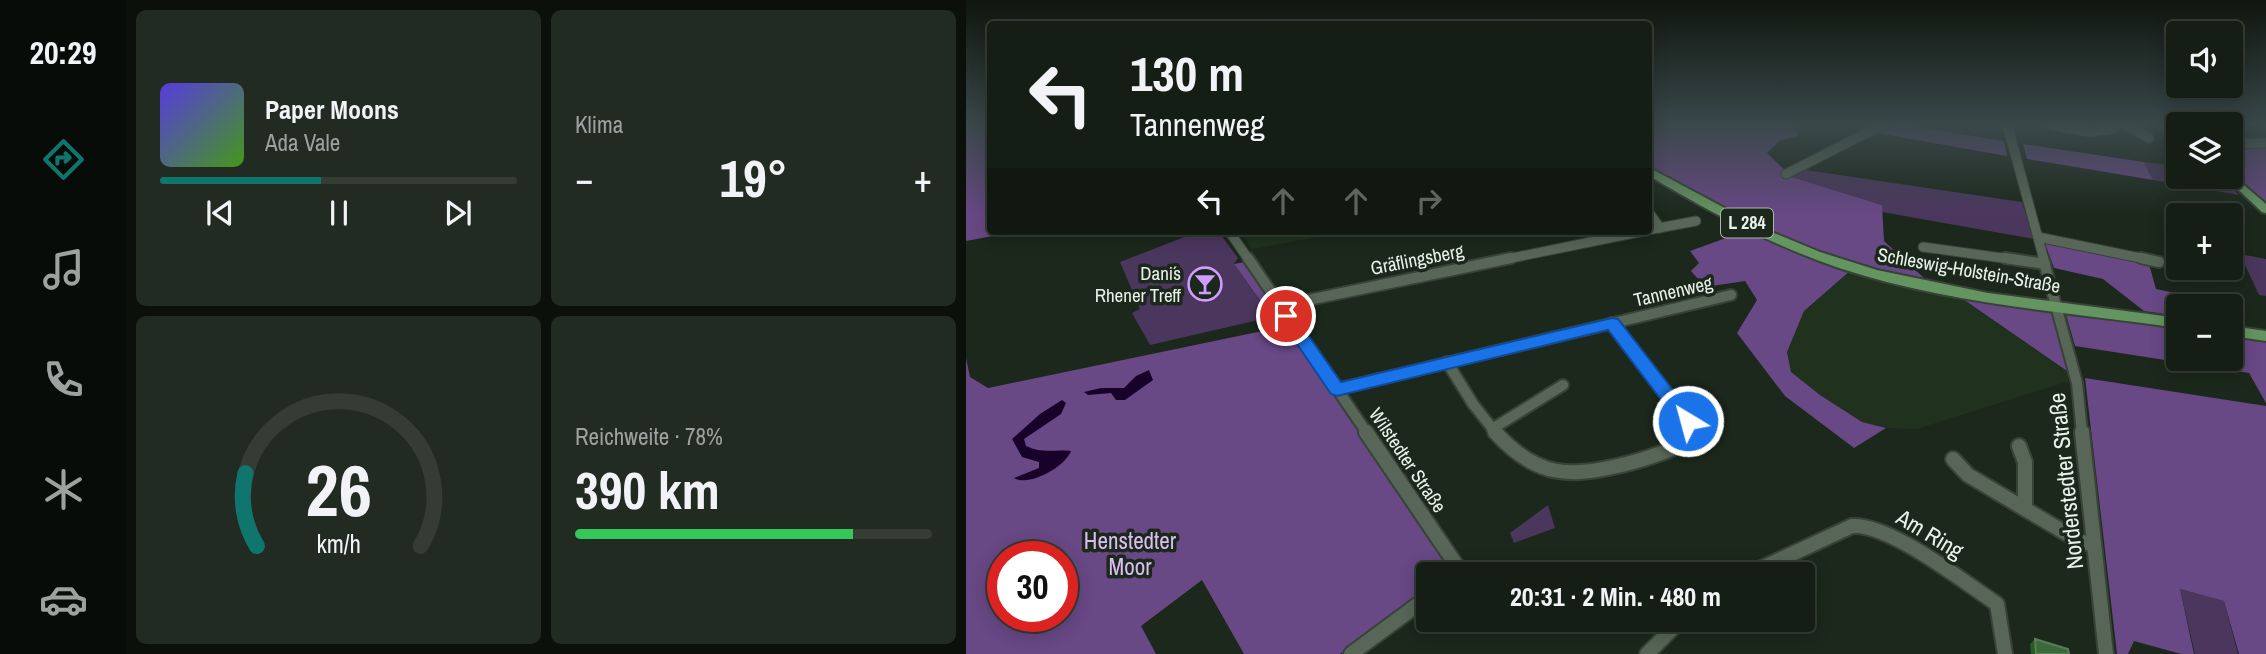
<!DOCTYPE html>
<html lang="de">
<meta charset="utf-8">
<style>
body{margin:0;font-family:"Archivo Narrow",sans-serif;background:#222b22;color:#f1f3f6;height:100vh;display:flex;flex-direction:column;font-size:26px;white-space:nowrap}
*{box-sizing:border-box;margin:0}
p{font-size:23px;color:#9da2a0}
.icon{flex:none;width:38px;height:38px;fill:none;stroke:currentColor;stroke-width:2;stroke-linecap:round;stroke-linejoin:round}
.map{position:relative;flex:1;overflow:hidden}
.details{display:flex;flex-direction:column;gap:10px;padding:10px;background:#0c100b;width:840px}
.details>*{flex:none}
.hud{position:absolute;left:21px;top:21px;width:665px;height:214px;border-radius:7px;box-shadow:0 4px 18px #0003,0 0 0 2px #343c34;background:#151e14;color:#f1f3f6;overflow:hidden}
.tools{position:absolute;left:1200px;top:21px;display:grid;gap:14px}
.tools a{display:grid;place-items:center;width:77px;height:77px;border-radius:7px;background:#151e14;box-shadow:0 4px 18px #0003,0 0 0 2px #343c34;font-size:35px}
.speed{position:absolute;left:21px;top:541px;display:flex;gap:14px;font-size:35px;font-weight:700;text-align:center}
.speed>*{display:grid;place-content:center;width:91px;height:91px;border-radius:50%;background:#151e14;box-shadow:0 4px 18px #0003,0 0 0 2px #343c34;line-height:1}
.speed .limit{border:10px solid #d22;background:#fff;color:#111}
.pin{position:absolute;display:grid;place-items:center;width:60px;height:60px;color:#fff;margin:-30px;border:4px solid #fff;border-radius:50%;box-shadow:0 2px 7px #0007}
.me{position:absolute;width:77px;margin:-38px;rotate:323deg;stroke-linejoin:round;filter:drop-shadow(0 0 5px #0008)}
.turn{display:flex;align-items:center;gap:24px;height:147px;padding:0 28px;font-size:32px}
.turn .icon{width:91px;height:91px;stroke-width:2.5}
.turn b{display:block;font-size:49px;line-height:60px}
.lanes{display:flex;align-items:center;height:66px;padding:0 28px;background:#0003;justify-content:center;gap:35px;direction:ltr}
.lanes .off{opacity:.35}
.big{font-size:52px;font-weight:800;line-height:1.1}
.details .tile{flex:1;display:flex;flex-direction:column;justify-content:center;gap:10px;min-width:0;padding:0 24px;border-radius:10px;background:#222b22}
.details .dial{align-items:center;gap:0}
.dial svg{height:182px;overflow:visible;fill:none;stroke:#343c34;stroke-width:7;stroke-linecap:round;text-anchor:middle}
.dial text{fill:#f1f3f6;stroke:none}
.song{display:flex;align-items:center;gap:21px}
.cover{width:84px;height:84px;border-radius:10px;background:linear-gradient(135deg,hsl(250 70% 55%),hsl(100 70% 35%))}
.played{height:7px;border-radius:4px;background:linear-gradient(90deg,#0f766e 45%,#343c34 45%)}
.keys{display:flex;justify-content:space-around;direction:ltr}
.heat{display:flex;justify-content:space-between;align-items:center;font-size:38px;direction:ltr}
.charge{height:10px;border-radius:5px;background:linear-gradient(90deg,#34c759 78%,#343c34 0)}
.details .tiles{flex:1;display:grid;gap:10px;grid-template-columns:repeat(2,1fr)}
.trip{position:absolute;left:450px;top:562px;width:399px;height:70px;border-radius:7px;background:#151e14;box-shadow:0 4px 18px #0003,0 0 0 2px #343c34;font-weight:800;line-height:70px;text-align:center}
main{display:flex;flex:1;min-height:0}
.tab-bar{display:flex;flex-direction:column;width:126px;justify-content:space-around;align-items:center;background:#080c08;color:#9da2a0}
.tab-bar .icon{width:49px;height:49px}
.tab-bar .current{color:#0f766e}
.tab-bar b{font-size:32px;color:#f1f3f6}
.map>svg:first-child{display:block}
.built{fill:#20321e}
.green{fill:#4b375e}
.forest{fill:#684885;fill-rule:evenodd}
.water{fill:#19022a}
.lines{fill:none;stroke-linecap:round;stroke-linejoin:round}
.minor-far2-casing{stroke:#384237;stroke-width:11}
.minor-far1-casing{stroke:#384237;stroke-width:14}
.minor-casing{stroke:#384237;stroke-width:18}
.major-casing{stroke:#384237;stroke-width:4}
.minor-far2{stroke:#576656;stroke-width:9}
.minor-far1{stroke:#576656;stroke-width:10}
.minor{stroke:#576656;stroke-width:14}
.major{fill:#649460;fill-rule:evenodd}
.wall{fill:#285926}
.building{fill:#3c693b;stroke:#577e56;stroke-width:2}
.route{fill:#1a73e8;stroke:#114b97;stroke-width:2}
.labels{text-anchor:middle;stroke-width:7;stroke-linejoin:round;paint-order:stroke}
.shield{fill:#1c281b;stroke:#acb5aa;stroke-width:2}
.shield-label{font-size:18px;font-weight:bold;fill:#e9f2e8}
.street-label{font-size:19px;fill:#e9f2e8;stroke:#1c281b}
.poi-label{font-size:19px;fill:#e9f2e8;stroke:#1c281b;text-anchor:end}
.near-street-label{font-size:23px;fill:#e9f2e8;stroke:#1c281b}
.near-park-label{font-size:23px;fill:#d9bef4;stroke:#1c281b}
</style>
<main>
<nav class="tab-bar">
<b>20:29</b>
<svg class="icon current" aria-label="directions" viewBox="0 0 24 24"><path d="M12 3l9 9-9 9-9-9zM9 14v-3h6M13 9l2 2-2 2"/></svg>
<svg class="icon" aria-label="music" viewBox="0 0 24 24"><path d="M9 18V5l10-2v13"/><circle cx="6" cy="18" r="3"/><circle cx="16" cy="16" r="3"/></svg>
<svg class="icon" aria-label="phone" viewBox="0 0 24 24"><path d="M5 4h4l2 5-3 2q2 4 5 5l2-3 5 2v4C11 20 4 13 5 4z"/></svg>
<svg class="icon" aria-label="climate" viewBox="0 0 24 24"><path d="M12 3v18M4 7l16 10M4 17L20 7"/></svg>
<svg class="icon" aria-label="car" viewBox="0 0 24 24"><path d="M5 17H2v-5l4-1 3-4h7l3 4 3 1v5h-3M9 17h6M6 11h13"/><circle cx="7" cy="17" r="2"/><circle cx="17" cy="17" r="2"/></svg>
</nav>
<section class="details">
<div class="tiles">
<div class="tile">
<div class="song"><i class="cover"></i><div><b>Paper Moons</b><p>Ada Vale</p></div></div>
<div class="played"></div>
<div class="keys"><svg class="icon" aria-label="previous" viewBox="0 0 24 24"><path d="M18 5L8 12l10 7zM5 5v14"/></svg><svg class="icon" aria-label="pause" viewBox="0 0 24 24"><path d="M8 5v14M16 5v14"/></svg><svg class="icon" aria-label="next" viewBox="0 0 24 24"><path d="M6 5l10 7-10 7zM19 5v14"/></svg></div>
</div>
<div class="tile"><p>Klima</p>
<div class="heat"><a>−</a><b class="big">19°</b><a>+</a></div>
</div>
<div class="tile dial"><svg viewBox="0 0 100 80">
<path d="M14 69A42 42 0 1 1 86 69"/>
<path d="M14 69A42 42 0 0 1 9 37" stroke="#0f766e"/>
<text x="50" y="56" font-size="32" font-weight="700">26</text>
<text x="50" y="72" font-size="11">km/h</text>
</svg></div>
<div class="tile"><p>Reichweite · 78%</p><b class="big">390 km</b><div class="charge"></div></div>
</div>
</section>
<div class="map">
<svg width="1300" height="654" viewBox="0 0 1300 654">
<rect width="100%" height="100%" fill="#1c281b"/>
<g class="built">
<path d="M274,231H383L286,249Z"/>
<path d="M884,271L992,296L1101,372L1103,381L951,429L920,428L896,422L854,395L825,372L821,352L838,311Z"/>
</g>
<g class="green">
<path d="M1178,162L1213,166V177H1256L1273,195L1187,180Z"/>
<path d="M840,170L1056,202L1068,239L916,212V205L826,177Z"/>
<path d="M234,231H252L272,258L268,264L300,310L296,312L301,318L184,345L166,313L174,309L154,262Z"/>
<path d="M1274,254L1300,259V296L1293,295Z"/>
<path d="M582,505L589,528L548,543L544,533Z"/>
<path d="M1214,589L1258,601L1272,654H1229Z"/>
</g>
<g class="forest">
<path d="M0,124H24V231H54L0,241Z"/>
<path d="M692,124H828L832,136L813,141L801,153L826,177L916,205L918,241L959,279L892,264L838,311L821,352L825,372L854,395L896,422L920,428L888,448L819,396L771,333L791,300L779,281L739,287L725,271L733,263L724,251L782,230L683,175L682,126Z"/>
<path d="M934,124L1038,141L1041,156L911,133Z"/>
<path d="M1057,144L1178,162L1187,180L1061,159Z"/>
<path d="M1265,144H1300V202L1265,171Z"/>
<path d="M1078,241L1183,264L1190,289L1227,297L1224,306H1213V316L1178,311L1137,279L1088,268Z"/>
<path d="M279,262L302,292L316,318L304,321L295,312L300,309L268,264Z"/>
<path d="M994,297L1086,311L1101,371Z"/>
<path d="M1099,311L1213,326V359H1265V334L1300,339V403L1283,373L1109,346Z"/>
<path d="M321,326L477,549L476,574H462V587L374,654H278L236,580L175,626L190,654H0V358L4,377L22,388ZM37,556H96V616H37Z"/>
<path d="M1119,378L1300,406V654H1273L1258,601L1214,589L1228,654H1215L1168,641L1162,654H1151Z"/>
</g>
<g class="water">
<path d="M183,370L187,380L159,400H150L145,393L122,395L118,392L135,388H158L170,376Z"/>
<path d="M96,400L100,403L95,414L58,439L60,446C77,454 88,449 105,451C99,467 63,487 48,478L73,468V462L56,457L46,439L74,414Z"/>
</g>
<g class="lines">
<defs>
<g id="minor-far2">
<path d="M1041,124L1078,260"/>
<path d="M1078,124L1124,132L1147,129L1151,124"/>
<path d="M1157,124L1183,138"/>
<path d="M1265,144L1300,143"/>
<path d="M820,174L918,124"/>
<path d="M682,211L694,228"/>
<path d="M682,230L730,221"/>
<path d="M263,231L283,260"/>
<path d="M1072,237L1184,260"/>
<path d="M957,247L1051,260"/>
<path d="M536,260L678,231"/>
</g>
<g id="minor-far1">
<path d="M282,258L401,433"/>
<path d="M1039,258L1079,264"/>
<path d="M1077,258L1111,383L1116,433"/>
<path d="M1175,258L1193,262"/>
<path d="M313,306L545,258"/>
<path d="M646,323L722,421L724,433"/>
<path d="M481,362L507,404L530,433"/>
<path d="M371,389L765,295"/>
<path d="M526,429L597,385"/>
</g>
<g id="minor">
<path d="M400,432L495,572L493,574"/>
<path d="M529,432C571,478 603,478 660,464C683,458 705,451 725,439L724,432"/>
<path d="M1116,432L1140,654"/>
<path d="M987,459L1002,475L1059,509V462L1053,446"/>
<path d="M1059,509L1113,541L1128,545"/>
<path d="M783,574L886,526C923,523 998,582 1031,604L1039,654"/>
<path d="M385,654L462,597"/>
<path d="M681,654L715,620"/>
</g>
<g id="major">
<path d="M1188,124H1199L1213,132V139Z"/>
<path d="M682,167L796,228L854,252L911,270L1022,293L1213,318V328C1100,312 982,304 873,268C806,245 743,212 682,175Z"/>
<path d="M1265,174L1300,204V213L1296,212L1259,177H1265Z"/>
<path d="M1265,326L1300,331V341L1265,336Z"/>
</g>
</defs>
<use href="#minor-far2" class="minor-far2-casing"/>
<use href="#minor-far1" class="minor-far1-casing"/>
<use href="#minor" class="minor-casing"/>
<use href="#major" class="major-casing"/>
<use href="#minor-far2" class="minor-far2"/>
<use href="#minor-far1" class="minor-far1"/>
<use href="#minor" class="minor"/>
<use href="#major" class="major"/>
</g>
<path class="wall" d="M1069,639L1103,654H1065L1064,644Z"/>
<path class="building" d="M1069,639L1102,649L1103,654H1070Z"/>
<linearGradient id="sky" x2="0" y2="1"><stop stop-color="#0f160f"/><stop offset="0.58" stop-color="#3a484a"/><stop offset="1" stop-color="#3a484a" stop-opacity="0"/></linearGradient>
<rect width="1300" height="215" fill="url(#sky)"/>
<path class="route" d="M320,311L326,312L375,382L646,318L652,319L731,421L728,426H715L642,330L371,396L365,394L312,316Z"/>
<defs>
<symbol id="bar-ring" viewBox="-11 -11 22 22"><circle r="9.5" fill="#1c281b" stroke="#d09dff" stroke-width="1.5"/><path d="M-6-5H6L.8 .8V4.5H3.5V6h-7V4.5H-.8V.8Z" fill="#d09dff"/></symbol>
</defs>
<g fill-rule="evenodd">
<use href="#bar-ring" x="220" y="265" width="38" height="38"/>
</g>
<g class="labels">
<rect class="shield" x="755" y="208.5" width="52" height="29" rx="5"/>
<g class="shield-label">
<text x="781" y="229">L 284</text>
</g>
<g class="street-label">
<text transform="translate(451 259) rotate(-11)" y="7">Gräflingsberg</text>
<text transform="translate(1003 270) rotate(10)" y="7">Schleswig-Holstein-Straße</text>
<text transform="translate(707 291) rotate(-13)" y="7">Tannenweg</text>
<text transform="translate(442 460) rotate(56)" y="7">Wilstedter Straße</text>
</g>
<g class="poi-label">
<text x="215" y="280">Dani´s<tspan x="215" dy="22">Rhener Treff</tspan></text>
</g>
<g class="near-street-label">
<text transform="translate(1100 481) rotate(-96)" y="8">Norderstedter Straße</text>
<text transform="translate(964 534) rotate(31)" y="8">Am Ring</text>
</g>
<g class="near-park-label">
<text x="164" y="549">Henstedter<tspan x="164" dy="26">Moor</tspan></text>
</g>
</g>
</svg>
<div class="tools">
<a><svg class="icon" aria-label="sound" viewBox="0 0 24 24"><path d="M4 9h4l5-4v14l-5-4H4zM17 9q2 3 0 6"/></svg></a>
<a><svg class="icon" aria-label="layers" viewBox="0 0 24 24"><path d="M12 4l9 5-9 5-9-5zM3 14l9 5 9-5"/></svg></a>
<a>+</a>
<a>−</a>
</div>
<div class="speed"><div class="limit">30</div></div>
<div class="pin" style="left:320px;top:316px;background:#d93025"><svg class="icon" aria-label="arrive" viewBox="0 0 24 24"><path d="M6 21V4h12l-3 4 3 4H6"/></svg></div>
<svg class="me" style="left:722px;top:421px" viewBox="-20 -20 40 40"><circle r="17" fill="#1a73e8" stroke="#fff" stroke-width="3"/><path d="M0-11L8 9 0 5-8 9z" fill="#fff"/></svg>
<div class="trip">20:31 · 2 Min. · 480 m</div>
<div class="hud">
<div class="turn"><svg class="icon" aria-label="left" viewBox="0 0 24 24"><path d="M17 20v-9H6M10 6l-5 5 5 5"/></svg><div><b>130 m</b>Tannenweg</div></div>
<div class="lanes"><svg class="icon" aria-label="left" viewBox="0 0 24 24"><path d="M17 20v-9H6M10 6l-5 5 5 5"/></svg><svg class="icon off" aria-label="ahead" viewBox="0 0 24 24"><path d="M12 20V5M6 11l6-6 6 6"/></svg><svg class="icon off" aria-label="ahead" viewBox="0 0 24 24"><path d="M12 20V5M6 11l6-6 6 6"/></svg><svg class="icon off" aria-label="right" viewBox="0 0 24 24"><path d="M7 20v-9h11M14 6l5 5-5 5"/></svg></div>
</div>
</div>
</main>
